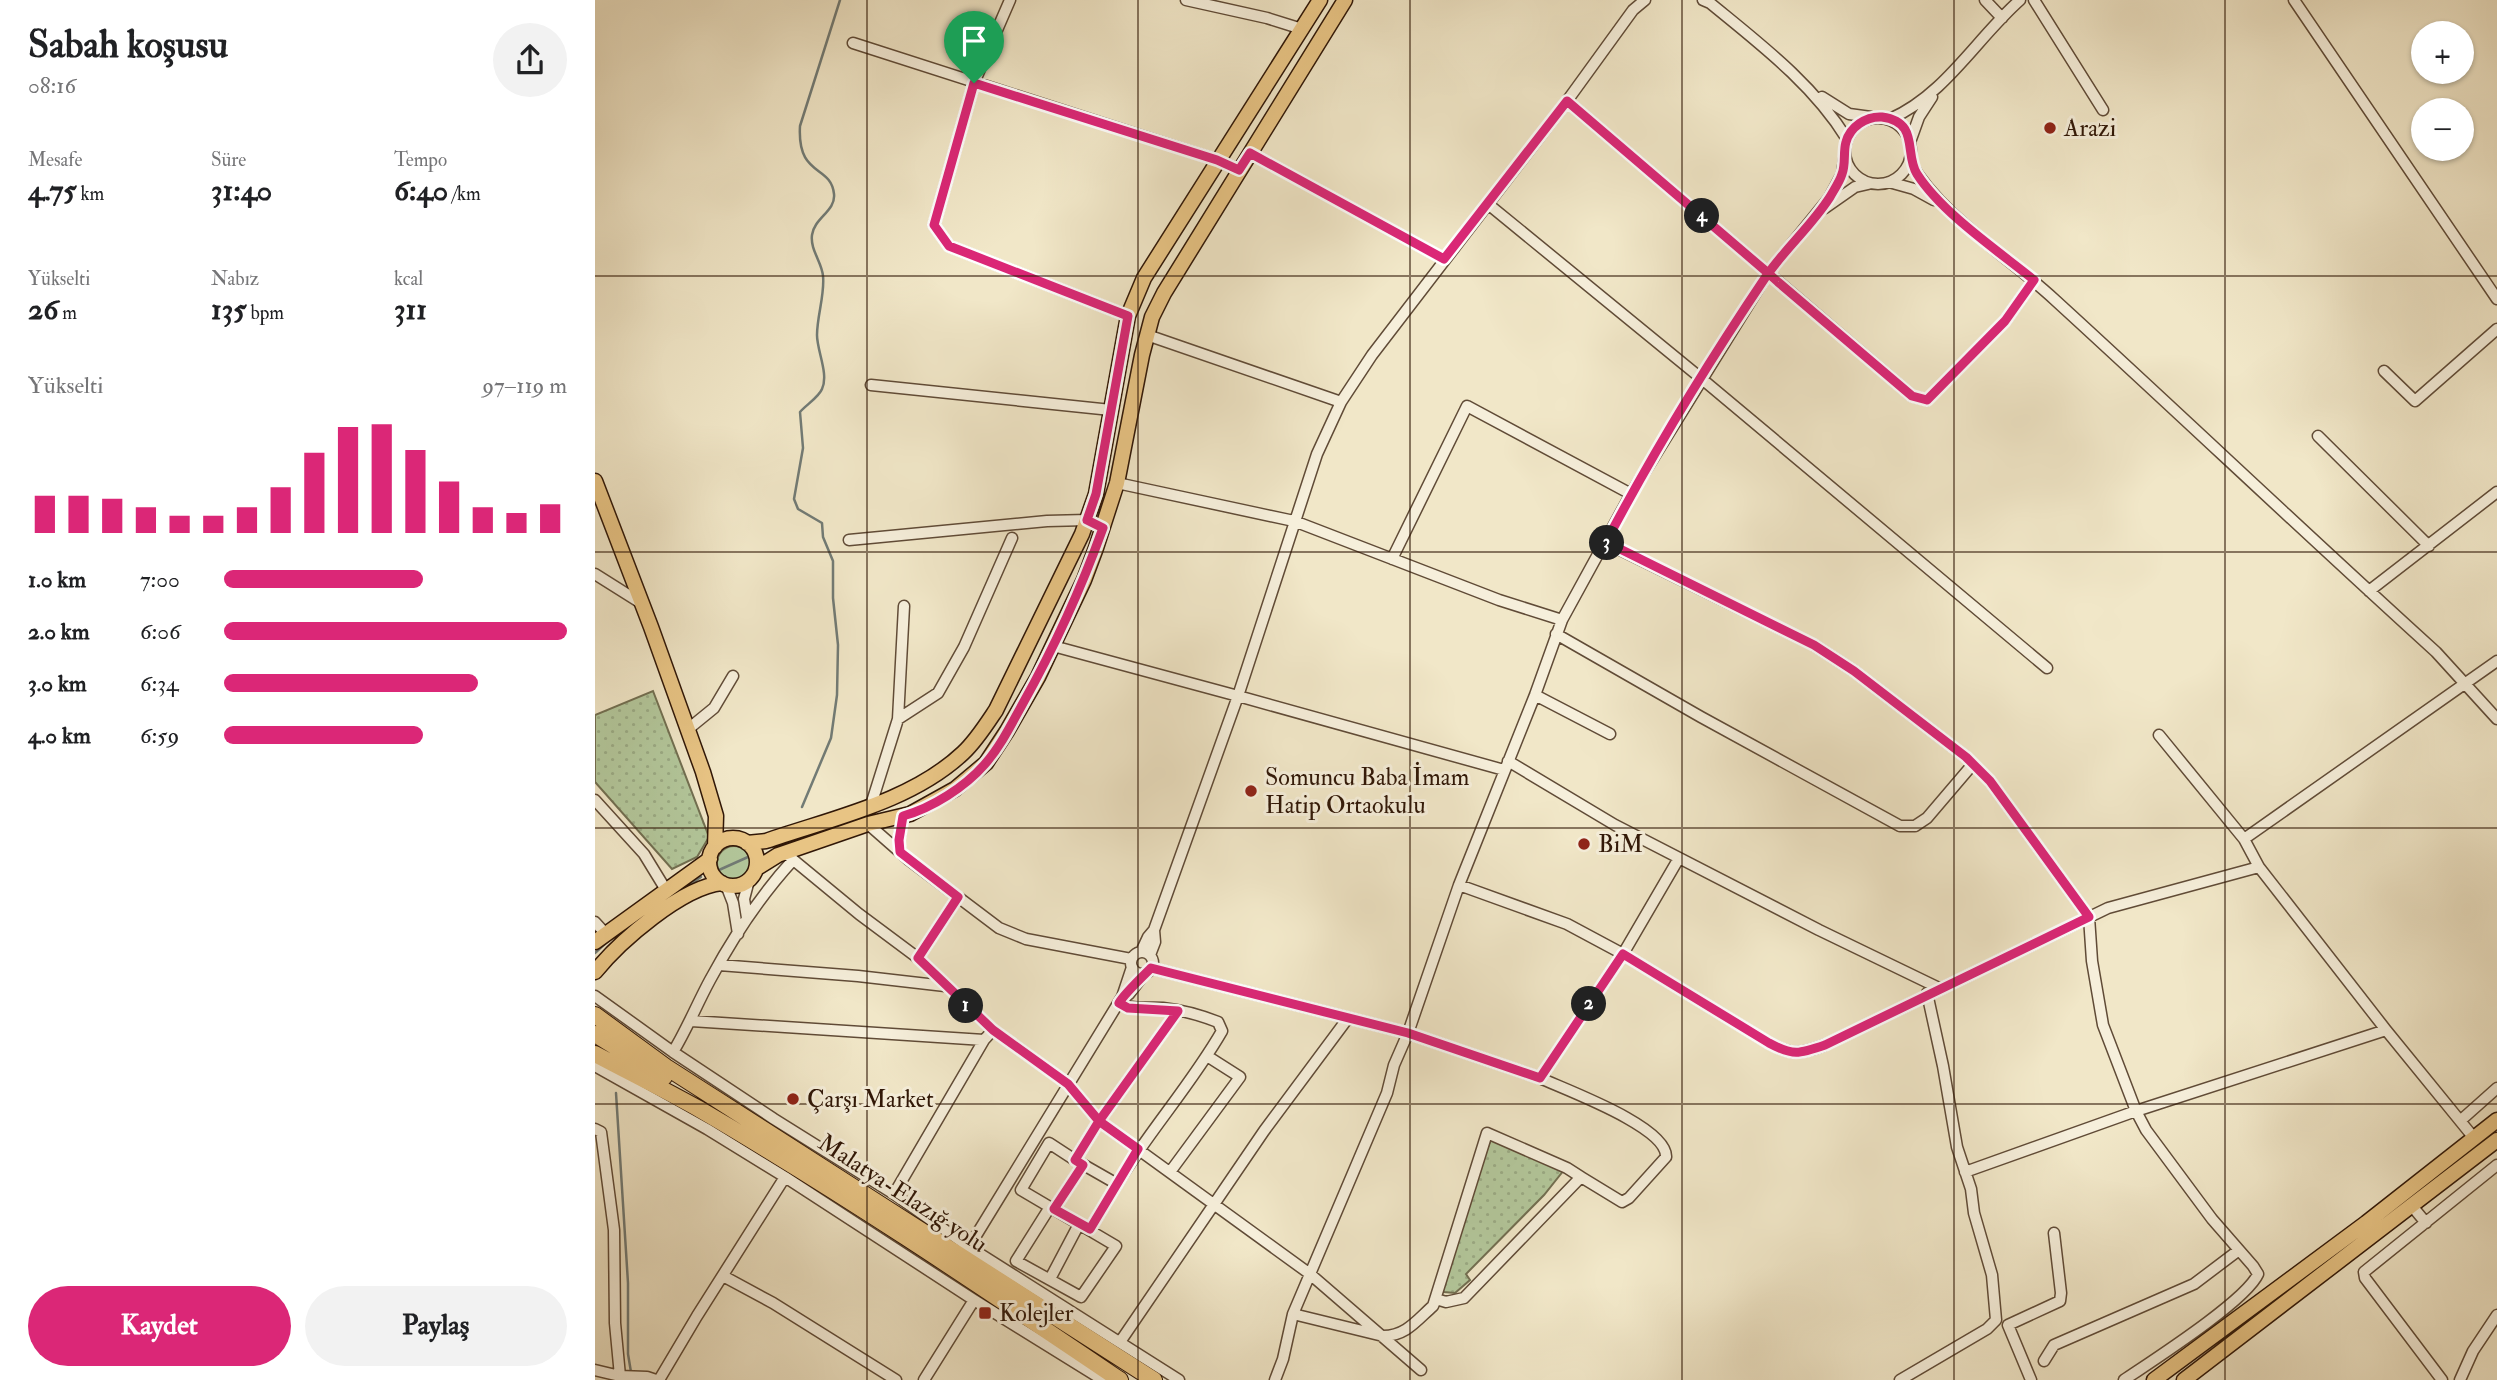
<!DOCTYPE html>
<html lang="tr">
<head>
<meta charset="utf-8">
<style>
  body { margin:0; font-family:"IM FELL Double Pica",serif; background:#f2f2f2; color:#202124; height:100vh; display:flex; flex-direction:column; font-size:26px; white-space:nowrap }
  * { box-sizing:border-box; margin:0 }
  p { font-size:23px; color:#757577 }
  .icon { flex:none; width:38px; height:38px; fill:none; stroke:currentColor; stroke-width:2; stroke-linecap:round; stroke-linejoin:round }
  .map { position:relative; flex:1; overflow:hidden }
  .drawer { display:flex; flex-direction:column; background:#fff; width:595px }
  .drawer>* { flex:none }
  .buttons { position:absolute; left:1816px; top:21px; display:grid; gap:14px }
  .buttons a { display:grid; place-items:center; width:63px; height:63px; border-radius:50%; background:#fff; box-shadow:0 2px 5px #0004; font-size:35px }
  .pin { position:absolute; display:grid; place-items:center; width:60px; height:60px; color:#fff; margin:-72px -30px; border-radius:50% 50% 50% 0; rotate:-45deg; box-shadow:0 0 7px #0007 }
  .pin .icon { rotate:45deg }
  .km { position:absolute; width:35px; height:35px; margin:-18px; border-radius:50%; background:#222; color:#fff; font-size:19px; line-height:35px; text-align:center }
  .round { display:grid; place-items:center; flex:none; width:74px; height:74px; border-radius:37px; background:#f2f2f2 }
  .summary { display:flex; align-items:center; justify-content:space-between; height:119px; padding:0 28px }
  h1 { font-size:38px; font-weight:700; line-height:52px }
  .figures { display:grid; grid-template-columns:repeat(3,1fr); gap:10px; height:119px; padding:7px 28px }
  .figures div { display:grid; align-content:center }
  .figures b { font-size:30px; font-weight:700 }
  .figures small { font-size:19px; font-weight:400 }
  .figures p { font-size:19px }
  .chart { height:196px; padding:14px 28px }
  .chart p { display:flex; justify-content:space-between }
  .chart svg { width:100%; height:126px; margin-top:7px; stroke:#db2777; stroke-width:6 }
  .primary-button { display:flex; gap:14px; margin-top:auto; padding:14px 28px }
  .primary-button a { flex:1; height:80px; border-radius:42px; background:#db2777; color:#fff; font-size:28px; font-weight:700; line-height:80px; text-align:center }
  .primary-button a+a { background:#f2f2f2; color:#202124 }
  ul { padding:0 28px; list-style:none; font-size:23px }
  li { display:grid; grid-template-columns:112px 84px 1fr; align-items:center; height:52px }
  li i { height:18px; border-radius:9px; background:#db2777 }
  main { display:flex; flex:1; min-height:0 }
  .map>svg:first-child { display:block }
  .grass { fill:#b3c79b; stroke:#726f51; stroke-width:2 }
  .park { fill:url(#park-dots); stroke:#726f51; stroke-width:2 }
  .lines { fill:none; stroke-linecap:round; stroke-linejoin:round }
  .stream { stroke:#727b75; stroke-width:2.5 }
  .minor-casing { stroke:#604b37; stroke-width:13 }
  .major-casing { stroke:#301707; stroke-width:17 }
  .highway-casing { stroke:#301707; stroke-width:18 }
  .minor { stroke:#f6efdb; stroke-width:10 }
  .major { stroke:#e8c484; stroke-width:14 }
  .highway { stroke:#e8c484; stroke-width:16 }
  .route-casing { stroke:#fff; stroke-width:14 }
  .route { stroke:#db2777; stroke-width:9 }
  .grid { fill:none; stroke:#301707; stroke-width:2; stroke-opacity:0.55 }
  .poi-dot { fill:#8f2418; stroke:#f6efdb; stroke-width:2.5 }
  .labels { text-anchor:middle; stroke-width:6; stroke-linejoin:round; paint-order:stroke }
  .poi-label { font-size:24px; fill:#301707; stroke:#f6efdb; text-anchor:start }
  .street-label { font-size:24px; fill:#301707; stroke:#f6efdb }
</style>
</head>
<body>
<main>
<section class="drawer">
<div class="summary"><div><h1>Sabah koşusu</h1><p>08:16</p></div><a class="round"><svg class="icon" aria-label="share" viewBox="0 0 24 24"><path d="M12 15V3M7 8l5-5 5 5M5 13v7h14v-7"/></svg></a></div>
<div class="figures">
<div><p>Mesafe</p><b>4.75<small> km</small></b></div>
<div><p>Süre</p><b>31:40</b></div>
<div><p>Tempo</p><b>6:40<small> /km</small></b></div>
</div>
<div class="figures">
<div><p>Yükselti</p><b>26<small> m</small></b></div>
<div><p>Nabız</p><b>135<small> bpm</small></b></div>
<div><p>kcal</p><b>311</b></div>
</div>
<div class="chart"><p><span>Yükselti</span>97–119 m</p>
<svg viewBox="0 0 160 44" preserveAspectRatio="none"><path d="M5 44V31M15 44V31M25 44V32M35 44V35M45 44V38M55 44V38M65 44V35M75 44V28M85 44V16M95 44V7M105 44V6M115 44V15M125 44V26M135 44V35M145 44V37M155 44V34"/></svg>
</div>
<ul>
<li><b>1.0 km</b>7:00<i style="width:58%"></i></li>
<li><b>2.0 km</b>6:06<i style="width:100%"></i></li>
<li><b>3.0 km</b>6:34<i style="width:74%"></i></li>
<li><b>4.0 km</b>6:59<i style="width:58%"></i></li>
</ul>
<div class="primary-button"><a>Kaydet</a><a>Paylaş</a></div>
</section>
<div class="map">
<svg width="1902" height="1380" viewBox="0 0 1902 1380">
  <defs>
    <pattern id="park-dots" width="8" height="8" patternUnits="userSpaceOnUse" patternTransform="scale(1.75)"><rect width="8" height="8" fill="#b3c79b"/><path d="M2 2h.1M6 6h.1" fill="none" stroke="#9aaa84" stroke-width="1.8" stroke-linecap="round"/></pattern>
  </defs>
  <rect width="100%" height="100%" fill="#f1e7c8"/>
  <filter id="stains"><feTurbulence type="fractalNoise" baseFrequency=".00286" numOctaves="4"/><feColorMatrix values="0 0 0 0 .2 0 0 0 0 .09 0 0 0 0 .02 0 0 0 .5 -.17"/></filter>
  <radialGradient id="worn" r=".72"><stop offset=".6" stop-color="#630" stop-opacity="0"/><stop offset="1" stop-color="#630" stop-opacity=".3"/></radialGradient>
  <path class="grass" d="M122 863a17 17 0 1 1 34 0a17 17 0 1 1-34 0Z"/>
  <path class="park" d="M58,691L114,837L102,857L77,869L0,782V715Z
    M896,1139L969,1170L949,1195L871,1274L875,1280L860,1293L849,1292L842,1285Z"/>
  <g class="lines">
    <path class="stream" d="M207,807L236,738L242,695L243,645L238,598V561L228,537L227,523L203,509L199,499L208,448L205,412C211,405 224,397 227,389C234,374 222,351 222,335C222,316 230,294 228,276C227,262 215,250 217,235C219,218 241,211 239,194C236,164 202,178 205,126L245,0
      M124,870L153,857
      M65,904L106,877
      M0,953L14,940
      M21,1093L33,1283V1354L36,1372"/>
    <g class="minor-casing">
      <path id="minor" d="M415,0L379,83L339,225L354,246L533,316
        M591,0L672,18L707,29
        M1108,0L1115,3C1165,44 1218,84 1252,139
        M1390,0L1407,18
        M1439,0L1508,110
        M1699,0L1902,299
        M258,43L622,160L644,170
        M1227,97L1254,114L1276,117
        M972,101L1317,396L1332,400L1410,321L1439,280
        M1250 151a33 33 0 1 1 66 0a33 33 0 1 1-66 0Z
        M1295,119C1350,95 1381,39 1425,0
        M1315,142L1324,117L1337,97
        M655,153L849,259
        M1315,162C1346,216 1414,257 1460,300C1588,417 1713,536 1841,652L1902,719
        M1294,182L1319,189L1339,200
        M893,204L1107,379L1452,668
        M1230,208L1260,187L1273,184
        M552,335L746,402
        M1789,371L1820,401L1902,329
        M276,385L516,410
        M1723,436L1834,546
        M522,483L699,521L904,600L967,620
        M254,540L452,521L492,520L508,528
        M1011,543L1219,645L1259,671L1371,757L1395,781L1494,917L1497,961L1508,1025L1541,1111L1551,1130L1617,1219L1658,1266L1663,1274C1651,1301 1557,1361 1529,1380
        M797,559L872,406L1036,494
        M0,574L46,603
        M1774,591L1902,492
        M961,634L1106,717L1305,826H1320L1332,818L1378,764
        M458,646L643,696L722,454L746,402L777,355L972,101L1038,10L1050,0
        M940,695L1015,734
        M303,719L343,693L369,647L417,538
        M92,730L119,708L138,676
        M1564,735L1649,839L1664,867L1791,1030L1879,1138
        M913,761L1020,825L1224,930L1344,988
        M0,800L49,854L71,890
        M276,805L303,719L309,606
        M273,824L314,860L404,928L431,939L536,959
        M1649,839L1902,661
        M305,852L304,840L308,815
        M190,853L264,914L323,958L398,1030
        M131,885L138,903L143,934
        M864,885L972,924L1028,954L1174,1043C1198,1056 1204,1054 1230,1045L1513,908L1664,867
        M152,918L149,899L154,880
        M0,922L10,933
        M559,930L643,696L909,770
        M546,952L553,937L559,930L560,942L555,955
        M536 963a11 11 0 1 1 22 0a11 11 0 1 1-22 0Z
        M323,958L363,897
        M124,965L263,976L350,986
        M537,967L527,997L534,994L550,973
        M556,968L813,1033L945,1078L1028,954L1084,858
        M0,996L78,1052L179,1119L299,1194L374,1247L584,1380
        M96,1021L389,1040
        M78,1052C92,1029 102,1004 115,980C138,937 165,896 198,860
        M0,1066L112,1129L190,1177L379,1300L508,1380
        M1865,1121L1902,1088
        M0,1129L6,1132L19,1230L20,1323L25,1376L0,1370
        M575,1172L645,1077L612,1056
        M1370,1172L1541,1111L1791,1030
        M522,1184C554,1131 596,1085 627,1031L623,1022C605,1015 587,1010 568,1008C553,1007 538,1010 524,1003
        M299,1194L389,1040L398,1030L473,1084L504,1121L715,1274L826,1370
        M1817,1206L1831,1223
        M455,1207L421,1261L486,1297L521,1246L426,1190L454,1143L480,1160
        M459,1209L488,1165
        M495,1229L522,1184L480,1160L504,1121L583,1011
        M368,1244L374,1247L527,997
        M128,1276L178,1303L301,1380
        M455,1279L484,1224
        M838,1306L841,1299L851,1302L869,1298L986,1177L1027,1202L1034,1198L1071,1157C1073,1127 971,1090 945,1078
        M698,1314L788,1336C811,1336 822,1320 838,1306L892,1133L972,1168L986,1177
        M525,1342L669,1131L753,1018
        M1449,1361L1459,1345L1599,1284L1644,1250
        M25,1376L52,1377L61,1380
        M64,1380L102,1316L190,1177
        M329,1380L379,1300
        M680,1380L688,1359L698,1314L792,1093L799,1065L813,1033L864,885L940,695L967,620L1036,494L1173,273L1234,198L1247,174L1250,154
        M1305,1380L1392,1329L1401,1320L1397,1275L1379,1213L1376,1189L1362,1147L1348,1066L1332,993
        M1436,1380L1413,1325L1465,1301L1466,1293L1459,1233
        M1847,1380L1770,1278L1769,1272L1902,1165
        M1865,1380L1878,1351L1902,1315"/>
    </g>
    <g class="major-casing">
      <path id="major" d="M0,481L56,627L108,772L121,816L120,847
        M114 862a24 24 0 1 1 48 0a24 24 0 1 1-48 0Z
        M152,843L171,841C237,818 316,802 368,753C381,741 391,725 401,710L487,534L501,494L533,316L549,278L725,0
        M162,868L183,855L273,824L315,814L360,789L391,763L412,731L443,677L489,580L501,548L522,483L547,355L557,317L569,293L750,0
        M0,942L115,859
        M0,972C25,941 87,887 127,883
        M1559,1380L1771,1223L1902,1120
        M1589,1380L1902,1140"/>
    </g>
    <g class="highway-casing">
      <path id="highway" d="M0,1015L71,1067L559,1380
        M0,1034L69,1077
        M0,1054C34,1072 70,1090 104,1109C248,1193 387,1287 525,1380"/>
    </g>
    <use href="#minor" class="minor"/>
    <use href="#major" class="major"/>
    <use href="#highway" class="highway"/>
  </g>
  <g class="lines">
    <g class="route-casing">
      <path id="route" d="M379,83L339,225L354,246L533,316L501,494L492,520L508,528C486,589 459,648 427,705C416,725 405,747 390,764C370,787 337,808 308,816L304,840L305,852L363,897L323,958L398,1030L473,1084L504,1121L543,1149L495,1229L459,1209L488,1165L480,1160L504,1121L583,1011L533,1008L524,1003C528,995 549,975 556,968L813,1033L945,1078L1028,954L1174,1043C1198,1056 1204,1054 1230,1045L1494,917L1395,781L1371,757L1259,671L1219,645L1011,542C1059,451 1114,361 1172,275C1191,248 1217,225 1235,197C1239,190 1245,181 1247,174C1251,164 1248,152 1251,142C1255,127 1271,116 1287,117C1325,122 1309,154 1322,174C1347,213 1402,250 1439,280L1410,321L1332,400L1317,396L1183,282L1173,273L972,101L849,259L655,153L644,170L622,160L379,83"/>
    </g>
    <use href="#route" class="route"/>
  </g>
  <path class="grid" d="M272,0V1380M543,0V1380M815,0V1380M1087,0V1380M1359,0V1380M1630,0V1380M0,276H1902M0,552H1902M0,828H1902M0,1104H1902"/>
  <g class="poi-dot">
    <circle cx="1455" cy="128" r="7"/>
    <circle cx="656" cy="791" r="7"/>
    <circle cx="989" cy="844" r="7"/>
    <circle cx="198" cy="1099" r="7"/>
    <rect x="383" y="1306" width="14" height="14" rx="3.5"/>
  </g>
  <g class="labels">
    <g class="poi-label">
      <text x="1469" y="136">Arazi</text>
      <text x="670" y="785">Somuncu Baba İmam<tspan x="670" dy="28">Hatip Ortaokulu</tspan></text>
      <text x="1003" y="852">BiM</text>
      <text x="212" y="1107">Çarşı Market</text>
      <text x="404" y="1321">Kolejler</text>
    </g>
    <g class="street-label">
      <text transform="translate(308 1193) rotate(33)" y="8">Malatya-Elazığ yolu</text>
    </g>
  </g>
  <rect width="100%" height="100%" filter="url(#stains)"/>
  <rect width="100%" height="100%" fill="url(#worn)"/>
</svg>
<div class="buttons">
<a>+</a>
<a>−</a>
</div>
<div class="pin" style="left:379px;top:83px;background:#1e9e55"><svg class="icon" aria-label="arrive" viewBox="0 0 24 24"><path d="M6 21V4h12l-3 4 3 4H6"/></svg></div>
<b class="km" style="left:371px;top:1006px">1</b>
<b class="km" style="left:994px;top:1004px">2</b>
<b class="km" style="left:1012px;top:543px">3</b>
<b class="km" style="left:1107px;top:216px">4</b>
</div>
</main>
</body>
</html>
